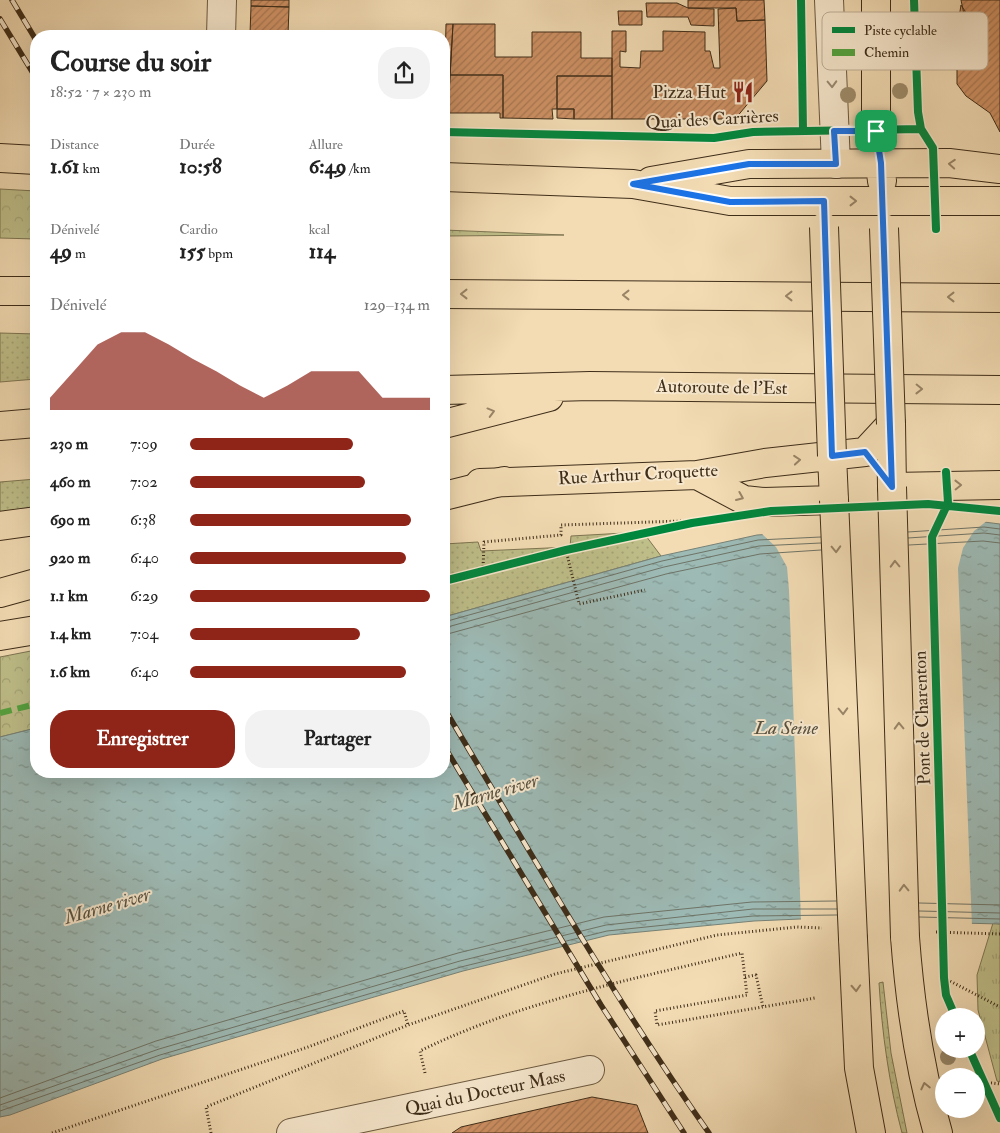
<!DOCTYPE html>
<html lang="fr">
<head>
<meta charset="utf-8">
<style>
  body { margin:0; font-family:"IM FELL Double Pica",serif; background:#f2f2f2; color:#222; height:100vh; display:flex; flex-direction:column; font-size:19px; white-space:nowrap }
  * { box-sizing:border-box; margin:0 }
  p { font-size:16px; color:#767676 }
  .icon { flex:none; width:28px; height:28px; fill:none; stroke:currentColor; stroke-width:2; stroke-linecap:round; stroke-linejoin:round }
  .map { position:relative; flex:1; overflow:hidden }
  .panel { position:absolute; left:30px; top:30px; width:420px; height:748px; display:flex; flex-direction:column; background:#fff; border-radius:20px; box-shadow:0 5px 20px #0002 }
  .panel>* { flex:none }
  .controls { position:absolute; left:935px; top:1008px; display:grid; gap:10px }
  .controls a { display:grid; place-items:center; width:50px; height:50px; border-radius:50%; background:#fff; box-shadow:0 5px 20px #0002; font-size:25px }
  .pin { position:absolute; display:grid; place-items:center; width:42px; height:42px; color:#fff; margin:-21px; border-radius:10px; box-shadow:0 2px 8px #0006 }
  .round { display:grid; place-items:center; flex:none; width:52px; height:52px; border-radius:20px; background:#f2f2f2 }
  .overview { display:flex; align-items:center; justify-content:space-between; height:85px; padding:0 20px }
  h1 { font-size:28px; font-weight:800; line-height:38px }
  .stats { display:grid; grid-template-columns:repeat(3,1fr); gap:8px; height:85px; padding:5px 20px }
  .stats div { display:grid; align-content:center }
  .stats b { font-size:21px; font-weight:800 }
  .stats small { font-size:14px; font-weight:400 }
  .stats p { font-size:14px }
  .chart { height:140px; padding:10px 20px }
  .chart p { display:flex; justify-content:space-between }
  .chart svg { width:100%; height:90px; margin-top:5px; fill:#8f2418; opacity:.7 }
  .cta { display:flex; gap:10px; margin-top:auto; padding:10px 20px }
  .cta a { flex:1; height:58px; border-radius:20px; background:#8f2418; color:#fff; font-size:20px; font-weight:800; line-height:58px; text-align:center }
  .cta a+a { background:#f2f2f2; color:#222 }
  ul { padding:0 20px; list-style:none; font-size:16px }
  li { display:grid; grid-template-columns:80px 60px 1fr; align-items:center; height:38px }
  li i { height:12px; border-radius:6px; background:#8f2418 }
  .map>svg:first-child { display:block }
  .grass { fill:url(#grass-dots); stroke:#7e7652 }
  .forest { fill:url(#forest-crowns); stroke:#7e7652 }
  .park { fill:url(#park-tufts); stroke:#7e7652 }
  .water { fill:url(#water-ripples); stroke:#778277 }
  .pier { fill:#f3dcb4 }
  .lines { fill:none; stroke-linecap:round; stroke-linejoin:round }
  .shore { stroke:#6e7467; stroke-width:1 }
  .building { fill:url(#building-hatch); stroke:#3e2d19 }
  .minor-casing { stroke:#6b5940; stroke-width:30 }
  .major-casing { stroke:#3e2d19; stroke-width:30 }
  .highway-casing { stroke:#3e2d19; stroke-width:30 }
  .path { stroke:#3e2d19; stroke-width:3; stroke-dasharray:1 2.5; stroke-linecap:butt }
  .minor { stroke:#f7e8ce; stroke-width:28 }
  .major { stroke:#f3dcb4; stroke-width:28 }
  .highway { stroke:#f3dcb4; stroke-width:28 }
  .rail-casing { stroke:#3e2d19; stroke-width:5.5 }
  .rail { stroke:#f7e8ce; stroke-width:4; stroke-dasharray:11; stroke-linecap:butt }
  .major-bridge-casing { stroke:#3e2d19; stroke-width:30; stroke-linecap:butt }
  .major-bridge { stroke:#f3dcb4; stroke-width:28 }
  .quiet { stroke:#54a440; stroke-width:6; stroke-dasharray:12 6; stroke-linecap:butt }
  .cycleway-casing { stroke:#f7e8ce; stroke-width:11 }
  .cycleway { stroke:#00873e; stroke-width:8 }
  .tree { fill:#9e8c6b }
  .oneway { stroke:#9a8a74 }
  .oneway2 { stroke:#988466 }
  .route-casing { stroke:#fff; stroke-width:10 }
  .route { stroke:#1a73e8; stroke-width:6 }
  .labels { text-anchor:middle; stroke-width:4; stroke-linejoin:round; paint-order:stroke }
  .poi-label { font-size:18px; fill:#3e2d19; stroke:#f7e8ce; text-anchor:end }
  .street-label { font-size:18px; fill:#3e2d19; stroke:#f7e8ce }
  .water-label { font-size:19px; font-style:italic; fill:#565040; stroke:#f7e8ce }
  .key { fill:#f7e8ce; stroke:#c0b098; stroke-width:1 }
  .key-label { font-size:14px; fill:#3e2d19 }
</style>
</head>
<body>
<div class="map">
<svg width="1000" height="1133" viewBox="0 0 1000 1133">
  <defs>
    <pattern id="grass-dots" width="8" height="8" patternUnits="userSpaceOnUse" patternTransform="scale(1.25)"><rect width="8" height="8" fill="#bfbf8a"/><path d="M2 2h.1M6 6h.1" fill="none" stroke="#a5a476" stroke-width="1.8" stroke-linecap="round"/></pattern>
    <pattern id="forest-crowns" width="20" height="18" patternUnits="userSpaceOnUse" patternTransform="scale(1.25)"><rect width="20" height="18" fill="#bfbf8a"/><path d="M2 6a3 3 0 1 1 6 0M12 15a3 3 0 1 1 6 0" fill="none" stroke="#a5a476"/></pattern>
    <pattern id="park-tufts" width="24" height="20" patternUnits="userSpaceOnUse" patternTransform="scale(1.25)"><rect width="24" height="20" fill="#bfbf8a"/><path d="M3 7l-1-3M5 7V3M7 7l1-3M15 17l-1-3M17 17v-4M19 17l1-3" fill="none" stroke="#a5a476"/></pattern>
    <pattern id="water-ripples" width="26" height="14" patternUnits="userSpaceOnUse" patternTransform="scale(1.25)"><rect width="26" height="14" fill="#9dbab5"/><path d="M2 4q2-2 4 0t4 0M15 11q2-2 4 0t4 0" fill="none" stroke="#819892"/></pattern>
    <pattern id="building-hatch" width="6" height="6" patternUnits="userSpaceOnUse" patternTransform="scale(1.25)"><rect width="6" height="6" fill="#ce9164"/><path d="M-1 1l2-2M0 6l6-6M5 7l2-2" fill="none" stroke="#a97752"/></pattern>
  </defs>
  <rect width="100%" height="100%" fill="#f3dcb4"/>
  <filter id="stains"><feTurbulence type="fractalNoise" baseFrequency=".004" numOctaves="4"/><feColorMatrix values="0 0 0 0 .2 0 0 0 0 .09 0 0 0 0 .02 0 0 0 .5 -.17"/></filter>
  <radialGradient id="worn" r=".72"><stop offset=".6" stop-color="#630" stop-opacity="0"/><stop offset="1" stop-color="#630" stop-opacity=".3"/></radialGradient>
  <path class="grass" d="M0,333L36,334V379L0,382Z
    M36,479V509L0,515V482Z
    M643,532L661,556L444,617V544L478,542L481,551L570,547L571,536Z
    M883,982L891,1053L907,1133H902C889,1084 882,1033 879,983Z"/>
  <path class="forest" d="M0,189L36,191V239L0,238Z
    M444,230L564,235L444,236Z
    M36,650V728L0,737V657Z"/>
  <path class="park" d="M993,923L1000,924V1082L997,1081L978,1010L977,975Z"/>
  <path class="water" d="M984,522L1000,524V924L800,919L754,921L609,935L463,971L162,1059L10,1115L0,1117V737L36,728V771H444V617L661,556L757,535Z"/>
  <path class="pier" d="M988,520L974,531L963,548L958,568L972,926L801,921L789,590L787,567L776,547L761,533Z"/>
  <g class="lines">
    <path class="shore" d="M908,532L984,527L1000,529
      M908,538L984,533L1000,535
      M909,545L983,541L1000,543
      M444,622L662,561L758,540L821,537
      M444,628L664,567L759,546L821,543
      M444,635L666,574L760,554L821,550
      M919,903L1000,905
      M919,911L1000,913
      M919,917L1000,919
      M0,1098L156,1041L458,953L604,917L752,902L836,901
      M0,1105L159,1049L460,961L606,925L753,909H837
      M0,1111L160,1055L461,967L607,931L753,916L837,915"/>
  </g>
  <path class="building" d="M251,0H289V7L251,6Z
    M688,0H764L765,20L737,21L736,8H688Z
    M961,0H1000V132L990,113L966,96L957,84V71L963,54L973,47L974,21L965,19Z
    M646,3H677L688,8L714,9V26L691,25L688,17H647Z
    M961,5L965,11V19L974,21L973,47L963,54L957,71L956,36Z
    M251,6L289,7L288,35L250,34Z
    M736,8L737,21L765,20L767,81L735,119H612V31H626V52L620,51V67L640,68L641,51H663V31L705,32V51H710L714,68H720L718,9Z
    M618,11H642V25H619Z
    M446,24H453L448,113H444Z
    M453,24H495V57H532V32H581V58H612V76H557V109H552L553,119L503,118V75H450Z
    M373,31L423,32V36H373Z
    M250,34L288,35L250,36Z
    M450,75H503V118H500V113H448Z
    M557,76H612V119H574V109H557Z
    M557,109H574V119L557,118Z
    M592,1097L637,1105L648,1133H452L461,1127Z"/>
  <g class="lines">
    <g class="minor-casing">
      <path id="minor" d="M829,0L836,164
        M221,36L222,0
        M291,1133L590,1070"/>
    </g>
    <g class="major-casing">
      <path id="major" d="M876,0V131L882,181
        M0,158L36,160
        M444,177L633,184L730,201H1000
        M651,181L749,164L949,163L1000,169
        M891,424L892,487
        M697,475L744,500L764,502L834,500L832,456
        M480,483L697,475L765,463L865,452L891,424
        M0,593L36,583
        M905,937C910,1004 919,1068 938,1133
        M853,939L859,1068L871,1133"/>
    </g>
    <g class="highway-casing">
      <path id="highway" d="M0,291H36
        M444,294L1000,298
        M444,390L590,386L1000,390
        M444,424L549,397
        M0,426L36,423
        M892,487L1000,485
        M444,496L504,481
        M0,526L36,521
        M0,636L36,630"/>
    </g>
    <path class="path" d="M566,550L579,604L645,590
      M483,570L484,542L561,535V525L712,520
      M936,932L1000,934
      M745,977L756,975L763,1007
      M944,978L1000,1007
      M425,1073L420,1051C522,1001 632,979 742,953L747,995L655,1011L657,1025L815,998
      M984,1082L1000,1084
      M52,1133L308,1047L404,1011L408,1025
      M211,1133L206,1107L408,1025L555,974L717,935L797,927L822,928"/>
    <use href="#minor" class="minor"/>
    <use href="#major" class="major"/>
    <use href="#highway" class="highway"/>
    <g class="rail-casing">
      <path id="rail" d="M12,0L36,40
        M0,19L36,78
        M444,708C530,851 613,997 709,1133
        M444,746L601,1005L684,1133"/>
    </g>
    <use href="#rail" class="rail"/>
    <g class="major-bridge-casing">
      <path id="major-bridge" d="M824,227L832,456
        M884,228L891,424
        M892,487L905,937
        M834,500L853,939"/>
    </g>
    <use href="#major-bridge" class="major-bridge"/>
    <path class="quiet" d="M0,713L36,704"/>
    <g class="cycleway-casing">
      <path id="cycleway" d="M801,0L803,130
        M914,0L918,112L921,129L933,148L936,229
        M444,132L714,138L753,132L921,129
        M946,472L948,503L932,537L944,978L946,995L955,1016
        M444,581L566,550L692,523L771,511L928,504L1000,511
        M969,1049L1000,1118"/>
    </g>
    <use href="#cycleway" class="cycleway"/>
  </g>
  <g class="tree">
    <circle cx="900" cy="91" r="8"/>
    <circle cx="848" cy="95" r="8"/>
    <circle cx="948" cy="1057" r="8"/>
  </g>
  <defs><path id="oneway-chevron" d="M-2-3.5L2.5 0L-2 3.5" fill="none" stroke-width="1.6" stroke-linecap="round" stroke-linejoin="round" transform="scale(1.25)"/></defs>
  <use class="oneway" href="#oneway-chevron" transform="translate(832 84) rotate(88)"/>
  <g class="oneway2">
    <use href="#oneway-chevron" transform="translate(952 164) rotate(-176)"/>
    <use href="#oneway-chevron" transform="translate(853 201)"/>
    <use href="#oneway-chevron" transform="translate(464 294) rotate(-180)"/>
    <use href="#oneway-chevron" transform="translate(626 295) rotate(-180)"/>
    <use href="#oneway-chevron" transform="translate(789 296) rotate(-180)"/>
    <use href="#oneway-chevron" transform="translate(951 297) rotate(-180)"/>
    <use href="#oneway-chevron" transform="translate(919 389) rotate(1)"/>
    <use href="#oneway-chevron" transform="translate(491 412) rotate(-15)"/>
    <use href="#oneway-chevron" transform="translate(797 460) rotate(-5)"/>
    <use href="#oneway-chevron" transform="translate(958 485) rotate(-1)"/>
    <use href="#oneway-chevron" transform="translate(740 497) rotate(23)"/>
    <use href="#oneway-chevron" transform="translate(836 549) rotate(88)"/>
    <use href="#oneway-chevron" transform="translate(895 564) rotate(-92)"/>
    <use href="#oneway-chevron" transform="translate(843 711) rotate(88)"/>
    <use href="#oneway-chevron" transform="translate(899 726) rotate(-92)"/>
    <use href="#oneway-chevron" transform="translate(904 888) rotate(-92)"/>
    <use href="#oneway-chevron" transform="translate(856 988) rotate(87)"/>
    <use href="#oneway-chevron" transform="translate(925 1086) rotate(-103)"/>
  </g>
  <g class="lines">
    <g class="route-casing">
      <path id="route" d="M834,131H876L881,163L892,487L865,452L832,456L824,201L730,202L633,184L749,164H836Z"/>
    </g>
    <use href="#route" class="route"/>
  </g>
  <defs>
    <g id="restaurant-bare" transform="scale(1.725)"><path d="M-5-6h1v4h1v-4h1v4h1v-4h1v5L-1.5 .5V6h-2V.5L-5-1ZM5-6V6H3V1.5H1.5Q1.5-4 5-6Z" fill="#8f2418" stroke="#f7e8ce" stroke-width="2.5" paint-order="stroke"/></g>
  </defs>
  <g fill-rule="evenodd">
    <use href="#restaurant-bare" x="743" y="92"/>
  </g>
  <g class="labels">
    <g class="poi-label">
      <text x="726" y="98">Pizza Hut</text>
    </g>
    <g class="street-label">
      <text transform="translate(712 119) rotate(-3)" y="6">Quai des Carrières</text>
      <text transform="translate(722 387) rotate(1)" y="6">Autoroute de l’Est</text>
      <text transform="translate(638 474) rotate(-3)" y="6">Rue Arthur Croquette</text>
      <text transform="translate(922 718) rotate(-92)" y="6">Pont de Charenton</text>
      <text transform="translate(485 1092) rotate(-12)" y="6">Quai du Docteur Mass</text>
    </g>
    <g class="water-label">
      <text x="786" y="734">La Seine</text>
      <text transform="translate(495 791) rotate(-16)" y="7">Marne river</text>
      <text transform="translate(107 905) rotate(-16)" y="7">Marne river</text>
    </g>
  </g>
  <rect x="822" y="12" width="166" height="58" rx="8" class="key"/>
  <rect x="832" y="27" width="23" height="6" fill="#00873e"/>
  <rect x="832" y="49" width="23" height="7" fill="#54a440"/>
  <g class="key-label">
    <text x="864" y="35">Piste cyclable</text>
    <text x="864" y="57">Chemin</text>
  </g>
  <rect width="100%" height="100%" filter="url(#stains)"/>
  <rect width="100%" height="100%" fill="url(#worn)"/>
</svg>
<div class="controls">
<a>+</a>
<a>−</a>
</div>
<div class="pin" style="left:876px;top:131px;background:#1e9e55"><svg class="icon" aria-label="arrive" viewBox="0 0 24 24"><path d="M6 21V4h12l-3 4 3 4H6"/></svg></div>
<section class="panel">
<div class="overview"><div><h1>Course du soir</h1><p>18:52 · 7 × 230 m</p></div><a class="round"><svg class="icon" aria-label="share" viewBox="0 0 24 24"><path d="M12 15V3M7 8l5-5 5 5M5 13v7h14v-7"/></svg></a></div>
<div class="stats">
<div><p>Distance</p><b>1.61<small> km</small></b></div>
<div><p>Durée</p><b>10:58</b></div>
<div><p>Allure</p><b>6:49<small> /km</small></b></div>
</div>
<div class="stats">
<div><p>Dénivelé</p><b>49<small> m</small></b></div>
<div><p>Cardio</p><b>155<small> bpm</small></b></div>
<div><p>kcal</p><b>114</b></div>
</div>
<div class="chart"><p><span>Dénivelé</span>129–134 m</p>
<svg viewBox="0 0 160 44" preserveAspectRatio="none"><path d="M0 44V38L10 25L20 12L30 6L40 6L50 12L60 19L70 25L80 32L90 38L100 32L110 25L120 25L130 25L140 38L150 38L160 38V44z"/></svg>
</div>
<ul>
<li><b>230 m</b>7:09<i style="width:68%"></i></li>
<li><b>460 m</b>7:02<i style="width:73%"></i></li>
<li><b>690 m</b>6:38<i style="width:92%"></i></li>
<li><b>920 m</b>6:40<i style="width:90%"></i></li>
<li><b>1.1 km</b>6:29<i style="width:100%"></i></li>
<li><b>1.4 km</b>7:04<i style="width:71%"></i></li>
<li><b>1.6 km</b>6:40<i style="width:90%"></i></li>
</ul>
<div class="cta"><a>Enregistrer</a><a>Partager</a></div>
</section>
</div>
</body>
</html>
